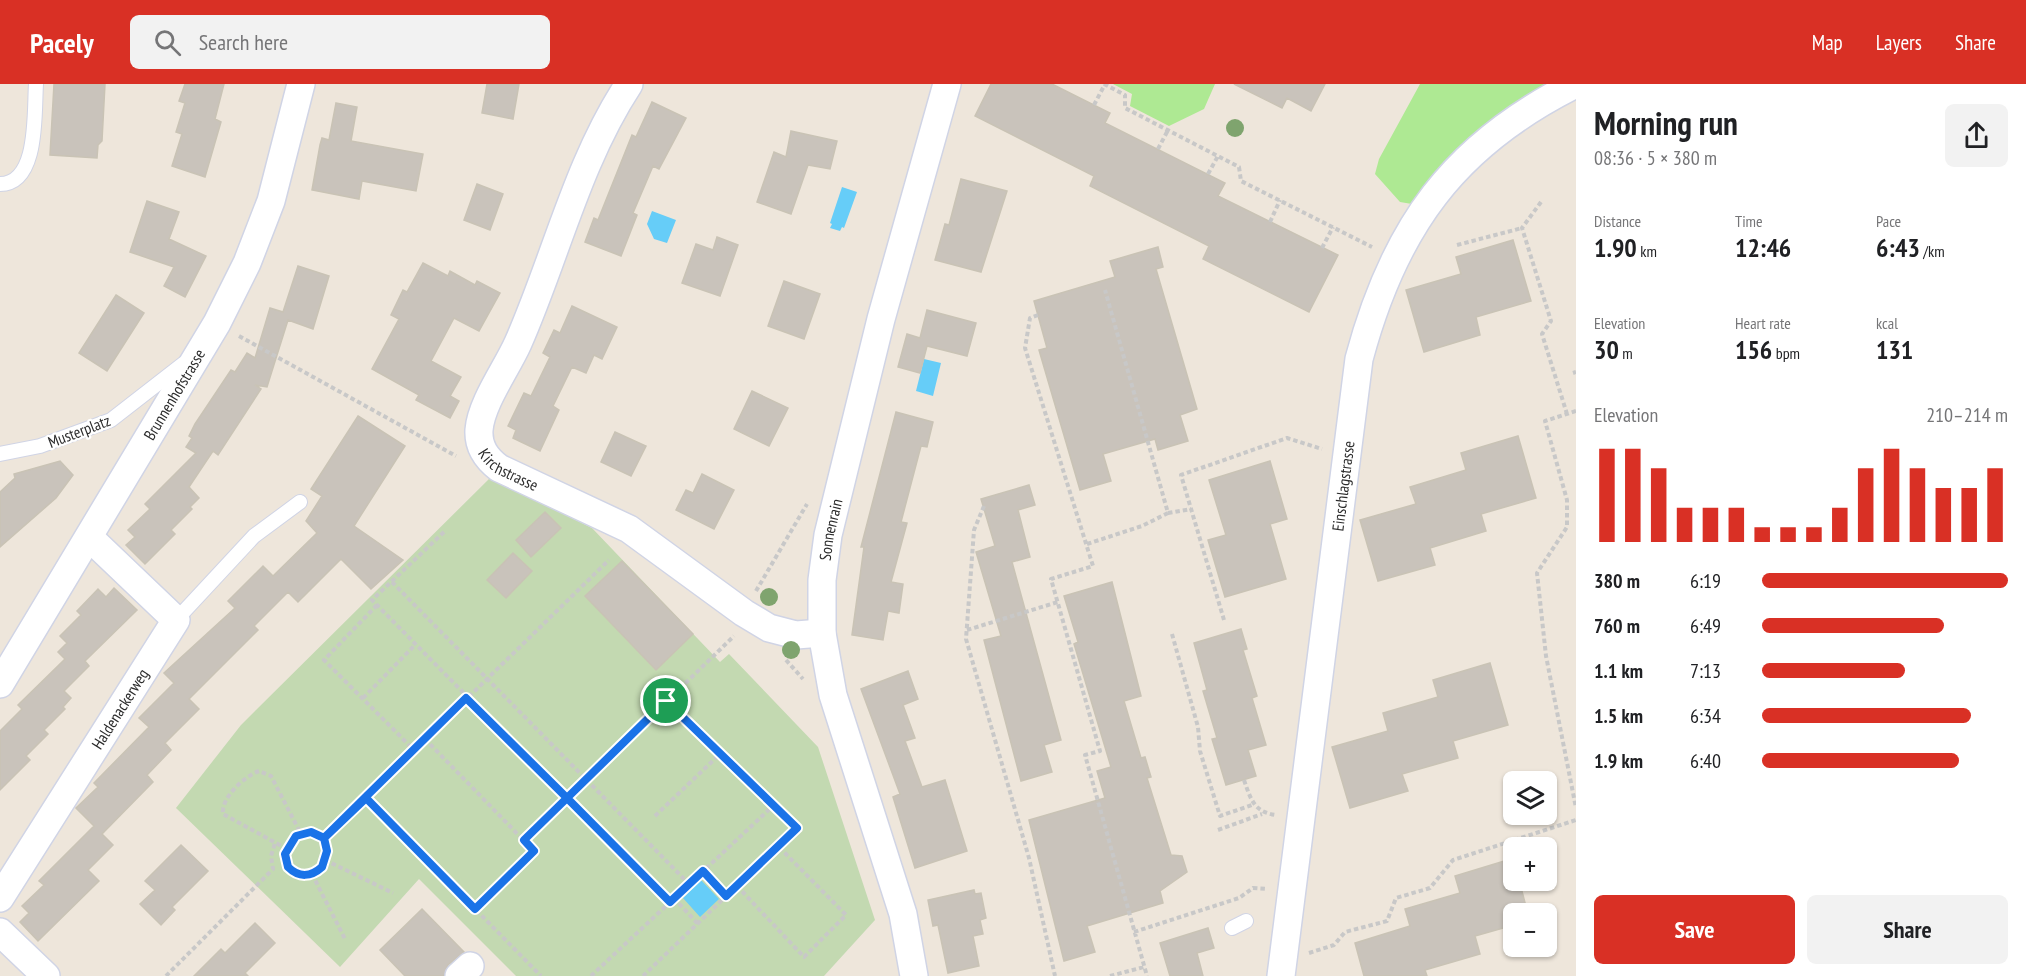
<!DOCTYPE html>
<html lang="en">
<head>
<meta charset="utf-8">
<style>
  body { margin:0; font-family:"PT Sans Narrow",sans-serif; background:#f2f2f2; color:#202124; height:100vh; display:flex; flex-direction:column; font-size:22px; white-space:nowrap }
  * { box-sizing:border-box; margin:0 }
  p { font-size:20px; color:#757577 }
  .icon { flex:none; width:33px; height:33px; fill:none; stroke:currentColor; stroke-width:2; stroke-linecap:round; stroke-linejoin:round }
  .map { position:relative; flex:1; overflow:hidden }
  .panel { display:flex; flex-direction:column; background:#fff; width:450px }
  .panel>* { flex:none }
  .buttons { position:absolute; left:1503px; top:687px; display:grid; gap:12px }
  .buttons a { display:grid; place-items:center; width:54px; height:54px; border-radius:9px; background:#fff; box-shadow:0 2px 4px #0004; font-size:30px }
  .pin { position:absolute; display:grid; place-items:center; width:51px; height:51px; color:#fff; margin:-26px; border:3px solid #fff; border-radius:50%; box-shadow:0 2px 6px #0007 }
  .round { display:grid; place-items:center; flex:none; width:63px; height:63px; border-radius:9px; background:#f2f2f2 }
  .headline { display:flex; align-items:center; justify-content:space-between; height:102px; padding:0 18px }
  h1 { font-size:33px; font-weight:800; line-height:45px }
  .figures { display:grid; grid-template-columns:repeat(3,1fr); gap:9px; height:102px; padding:6px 18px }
  .figures div { display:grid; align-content:center }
  .figures b { font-size:26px; font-weight:800 }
  .figures small { font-size:16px; font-weight:400 }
  .figures p { font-size:16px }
  .chart { height:168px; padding:12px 18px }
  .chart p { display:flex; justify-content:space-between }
  .chart svg { width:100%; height:108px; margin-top:6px; stroke:#d93025; stroke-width:6 }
  .action { display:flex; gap:12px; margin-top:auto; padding:12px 18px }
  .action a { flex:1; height:69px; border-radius:9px; background:#d93025; color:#fff; font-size:24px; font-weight:800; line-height:69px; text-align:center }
  .action a+a { background:#f2f2f2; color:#202124 }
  ul { padding:0 18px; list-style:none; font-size:20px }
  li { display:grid; grid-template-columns:96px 72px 1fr; align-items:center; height:45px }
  li i { height:15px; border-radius:8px; background:#d93025 }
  header { display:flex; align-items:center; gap:36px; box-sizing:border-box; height:84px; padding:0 30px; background:#d93025; color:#fff }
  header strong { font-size:28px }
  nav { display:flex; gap:33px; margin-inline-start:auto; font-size:21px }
  .search { width:420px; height:54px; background:#f2f2f2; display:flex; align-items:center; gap:15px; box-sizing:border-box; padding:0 21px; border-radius:9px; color:#757577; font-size:22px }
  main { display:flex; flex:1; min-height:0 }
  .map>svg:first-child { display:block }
  .green { fill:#aee993 }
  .cemetery { fill:#c3d9b1 }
  .water { fill:#66cdf8 }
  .building { fill:#c9c3bb; stroke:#c9c3b5; stroke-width:1.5 }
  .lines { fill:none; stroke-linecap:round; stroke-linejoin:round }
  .service-casing { stroke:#d0d4e5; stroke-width:16 }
  .minor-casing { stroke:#d0d4e5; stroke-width:30 }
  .path { stroke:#c8c8c8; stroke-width:4; stroke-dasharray:4.5 3; stroke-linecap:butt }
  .service { stroke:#fff; stroke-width:14 }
  .minor { stroke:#fff; stroke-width:27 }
  .tree { fill:#7fa46e }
  .route-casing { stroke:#fff; stroke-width:12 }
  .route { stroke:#1a73e8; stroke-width:8 }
  .labels { text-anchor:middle; stroke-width:4.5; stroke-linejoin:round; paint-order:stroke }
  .street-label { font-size:16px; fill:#2b2b2b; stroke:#fff }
</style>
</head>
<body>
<header>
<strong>Pacely</strong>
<div class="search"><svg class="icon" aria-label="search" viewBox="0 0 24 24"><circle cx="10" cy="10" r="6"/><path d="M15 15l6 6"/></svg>Search here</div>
<nav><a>Map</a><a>Layers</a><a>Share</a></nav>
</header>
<main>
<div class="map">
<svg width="1576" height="892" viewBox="0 0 1576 892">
  <rect width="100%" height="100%" fill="#eee6db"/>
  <path class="green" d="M1113,0H1215L1204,25L1169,42L1130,22L1132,10Z
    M1420,0H1551C1495,34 1450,66 1412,120L1400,118L1375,90L1379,75Z"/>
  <path class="cemetery" d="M490,394L592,444L720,578L729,570L818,663L875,836L824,892H516L419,795L340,883L176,724L241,641Z"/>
  <path class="water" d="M842,103L857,108L844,144L842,143L840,147L830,144L832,140L830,139Z
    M652,127L676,136L667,159L654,155L647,140Z
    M924,275L941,279L933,312L916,307Z
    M701,796L719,815L700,833L683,814Z"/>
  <path class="building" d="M54,0H105L102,57L98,61L97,74L50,71Z
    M185,0H224L215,35L221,38L205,93L172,82L182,50L176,48L185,19L179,17Z
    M487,0H519L513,35L482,29Z
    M991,0H1052L1110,29L1105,39L1225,99L1218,112L1338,171L1309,228L1203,175L1209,162L1090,102L1094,92L975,32Z
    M1234,0H1325L1311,27L1287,14L1282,24Z
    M652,18L686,34L659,85L653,82L633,129L637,131L621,172L585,158L594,134L598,136L632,51L636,53Z
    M336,19L357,23L351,57L423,70L416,107L362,97L359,115L312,106L320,61L322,54L329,56Z
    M791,47L837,57L830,85L808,81L791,130L757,118L774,68L786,73Z
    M961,95L1007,107L981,188L935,176L945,140L949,141Z
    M477,100L503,110L490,146L464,136Z
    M147,117L179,128L169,155L206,172L185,213L164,202L174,183L130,168Z
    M717,153L738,161L720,212L682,199L696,160L713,166Z
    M1513,156L1531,217L1476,233L1480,251L1424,268L1406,206L1461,190L1456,173Z
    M1158,163L1163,183L1156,185L1197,325L1180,331L1188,357L1158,366L1155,355L1103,370L1111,397L1080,406L1039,266L1047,264L1034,217L1115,193L1110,177Z
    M423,179L448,192L450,187L475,201L477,197L500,209L479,247L454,234L431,277L461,293L450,312L459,317L450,334L416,316L419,311L372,285L399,235L391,231L403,206L407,208Z
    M298,182L329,192L313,245L288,236L267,303L255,301L261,305L218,371L213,367L189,403L199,414L190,423L192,425L171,446L175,450L145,480L126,461L135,453L128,446L150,425L145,420L196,369L186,363L192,354L189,352L195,340L231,286L235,288L247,269L255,274L270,224L283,228Z
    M784,197L820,210L804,255L768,242Z
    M116,211L144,229L107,287L79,269Z
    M572,222L617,243L602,275L594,271L586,289L572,283L553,322L559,326L540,367L513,354L516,346L508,342L524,309L531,312L550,273L543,269L554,246L560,249Z
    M927,226L976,239L967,272L927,262L920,289L898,283L907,250L920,254Z
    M752,307L788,324L769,362L734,345Z
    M896,328L933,338L927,363L921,362L901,438L907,439L891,498L903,500L899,529L888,527L883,556L852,551L864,463H861Z
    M358,332L405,362L354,442L403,476L371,505L341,475L298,518L288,508L254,542L258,546L189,615L199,625L165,659L171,666L147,691L153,698L102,750L113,761L88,786L99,797L38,857L20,838L29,829L22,822L44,801L39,797L94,742L76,724L98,703L94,699L149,643L139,634L174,599L164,589L235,524L228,517L263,482L273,492L317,449L306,437L322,412L311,405Z
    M615,348L646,362L631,392L601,378Z
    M1518,352L1536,414L1481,430L1486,447L1430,464L1435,481L1378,497L1360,436L1416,420L1410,403L1466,386L1461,369Z
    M60,377L73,391L56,414L0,463V408L15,394L14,390Z
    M1270,377L1287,435L1270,440L1286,495L1225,513L1208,456L1226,451L1209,396Z
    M702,390L734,406L714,445L676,426L686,406L693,409Z
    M1029,401L1035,421L1018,426L1030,473L1012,478L1061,656L1044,661L1052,688L1021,697L984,556L1001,552L976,468L995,462L981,415Z
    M545,428L561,444L531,473L516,456Z
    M513,469L532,487L506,514L487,496Z
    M622,477L693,550L656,586L585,512Z
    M1112,498L1141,612L1124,617L1141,674L1145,673L1151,693L1147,694L1171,771L1182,772L1187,788L1160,807L1163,819L1087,842L1095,868L1064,877L1029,736L1105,714L1097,687L1111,683L1074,560L1078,558L1064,512Z
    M114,504L137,526L85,577L89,582L64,607L71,614L63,623L65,625L44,646L48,650L26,672L30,676L0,706V647L22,625L18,621L65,575L58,568L67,559L60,552L81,531L77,527L98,505L106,513Z
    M1241,545L1247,565L1243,566L1257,612L1252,614L1266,661L1248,666L1256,692L1226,701L1212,655L1217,654L1203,607L1207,606L1194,559Z
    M1490,579L1508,641L1453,657L1458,674L1402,690L1408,707L1350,724L1332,663L1388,647L1383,629L1438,613L1433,596Z
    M908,587L918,615L903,621L915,654L905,657L922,703L945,696L967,767L915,784L893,713L900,710L861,605Z
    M181,761L208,787L172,823L175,826L161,841L140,820L155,806L145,797Z
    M1514,774V796H1519L1528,830H1514V841L1475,852L1480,870L1425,886L1427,892H1364L1355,859L1410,842L1405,825L1460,809L1455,792Z
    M974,806L975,810L981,809L986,834L980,836L983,850L973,852L979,882L948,889L938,841L933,842L928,816Z
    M422,825L464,868L448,881L444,892H405L380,866Z
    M255,839L275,859L245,889L248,892H194L221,865L225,869Z
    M1208,844L1214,864L1197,869L1203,892H1170L1160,859Z"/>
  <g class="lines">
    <g class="service-casing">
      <path id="service" d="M0,100C39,100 34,28 36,0
        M0,370L40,362L111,336L183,280
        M176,536L254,452L300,418
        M1232,844L1246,837"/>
    </g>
    <g class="minor-casing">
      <g id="minor">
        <path id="s1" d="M629,0C577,79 556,173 518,259C507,284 481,319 479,346C478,363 486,374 499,384L629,445L744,529L769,544L796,551L822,549"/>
        <path id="s2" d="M0,600L217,239L247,179L271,117L301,0"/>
        <path id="s3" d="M0,814L176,536L90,454"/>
        <path d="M0,848L46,892"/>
        <path d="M459,892L470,882"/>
        <path id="s4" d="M914,892L903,830L833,611L822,549V496L828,451L881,235L947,0"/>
        <path id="s5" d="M1281,892L1359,275C1394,144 1453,61 1576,0"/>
      </g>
    </g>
    <path class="path" d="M1104,0L1125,11V24L1239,83L1241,97L1372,163
      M1094,21L1105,0
      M1158,65L1168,46
      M1208,90L1218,72
      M1541,118L1522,144L1551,237L1542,250L1567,330
      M1270,138L1280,116
      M1457,161L1522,144
      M1322,164L1333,143
      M1038,231L1030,234L1025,264L1093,482L1051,495L1100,667L1085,671L1147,892
      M239,252L456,372
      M1573,289L1576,288
      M1576,327L1545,337L1567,416V443L1537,489L1546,572L1576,724
      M984,422L974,446L966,555L1029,774L1055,892
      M1168,429L1191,425
      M444,448L372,516L670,818
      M1087,460L1142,442L1168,429L1105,206
      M392,498L689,800
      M756,507L807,420
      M377,521L324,576L414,666
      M1224,536L1181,391L1287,354L1322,365
      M967,546L1058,518
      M1172,550L1198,643L1200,667L1220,732L1252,721
      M786,576L803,595
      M363,614L415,561
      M425,655L534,767L475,825
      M1244,696C1251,716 1254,728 1276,731
      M366,714L541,892
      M655,732L721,669
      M1218,746L1262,730
      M311,748L324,754C333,778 309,805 288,783C282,765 292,749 311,748Z
      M324,754L609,476
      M524,756L734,552
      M287,765L223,730C221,713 245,692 259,687L271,692L301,750
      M325,776L393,809
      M703,787L726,812
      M312,790L345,855
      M737,802L804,873L846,831L778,762
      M674,814L698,840
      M1134,848L1239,814L1253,804L1267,805
      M1309,869L1334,861L1345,848L1387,837L1396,814L1430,804L1453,776L1576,736
      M166,892L273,785L271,772L275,759
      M591,892L774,721
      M643,892L797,744L666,617
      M1110,892L1144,883"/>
    <use href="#service" class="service"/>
    <use href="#minor" class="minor"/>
  </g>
  <g class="tree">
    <circle cx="1235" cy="44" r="9"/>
    <circle cx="769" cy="513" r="9"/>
    <circle cx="791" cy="566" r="9"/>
  </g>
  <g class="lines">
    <g class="route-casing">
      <path id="route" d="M666,617L567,714L466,614L324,754L311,748L296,752L285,770L288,783C299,794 311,793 322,783L327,767L324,754L366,714L475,825L534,767L524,756L567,714L670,818L703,787L726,812L797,744L666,617"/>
    </g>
    <use href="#route" class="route"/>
  </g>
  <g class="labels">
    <g class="street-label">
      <text dy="6" stroke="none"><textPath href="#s2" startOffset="338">Brunnenhofstrasse</textPath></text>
      <text transform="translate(79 347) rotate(-21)" y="6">Musterplatz</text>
      <text dy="6" stroke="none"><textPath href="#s1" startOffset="432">Kirchstrasse</textPath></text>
      <text dy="6" stroke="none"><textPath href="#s5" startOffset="494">Einschlagstrasse</textPath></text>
      <text dy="6" stroke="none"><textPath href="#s4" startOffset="460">Sonnenrain</textPath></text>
      <text dy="6" stroke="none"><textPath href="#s3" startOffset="224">Haldenackerweg</textPath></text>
    </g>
  </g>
</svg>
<div class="buttons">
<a><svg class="icon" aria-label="layers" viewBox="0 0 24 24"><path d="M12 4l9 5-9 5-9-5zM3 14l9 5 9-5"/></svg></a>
<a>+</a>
<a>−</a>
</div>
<div class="pin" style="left:666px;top:617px;background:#1e9e55"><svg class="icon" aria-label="arrive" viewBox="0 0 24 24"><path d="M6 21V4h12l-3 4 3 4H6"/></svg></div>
</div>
<section class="panel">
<div class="headline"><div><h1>Morning run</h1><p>08:36 · 5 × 380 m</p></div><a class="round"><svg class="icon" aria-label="share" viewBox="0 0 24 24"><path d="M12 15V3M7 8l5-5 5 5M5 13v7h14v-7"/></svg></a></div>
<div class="figures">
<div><p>Distance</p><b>1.90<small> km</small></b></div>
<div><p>Time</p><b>12:46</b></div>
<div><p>Pace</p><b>6:43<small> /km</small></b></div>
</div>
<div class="figures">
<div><p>Elevation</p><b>30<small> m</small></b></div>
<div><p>Heart rate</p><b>156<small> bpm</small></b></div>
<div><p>kcal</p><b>131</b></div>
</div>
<div class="chart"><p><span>Elevation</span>210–214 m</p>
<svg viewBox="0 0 160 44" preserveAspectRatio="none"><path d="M5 44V6M15 44V6M25 44V14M35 44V30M45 44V30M55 44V30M65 44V38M75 44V38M85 44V38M95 44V30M105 44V14M115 44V6M125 44V14M135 44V22M145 44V22M155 44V14"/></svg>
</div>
<ul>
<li><b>380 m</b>6:19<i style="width:100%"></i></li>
<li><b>760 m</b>6:49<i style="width:74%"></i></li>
<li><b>1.1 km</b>7:13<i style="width:58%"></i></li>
<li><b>1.5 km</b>6:34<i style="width:85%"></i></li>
<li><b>1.9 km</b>6:40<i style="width:80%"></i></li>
</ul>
<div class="action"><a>Save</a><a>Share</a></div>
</section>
</main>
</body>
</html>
